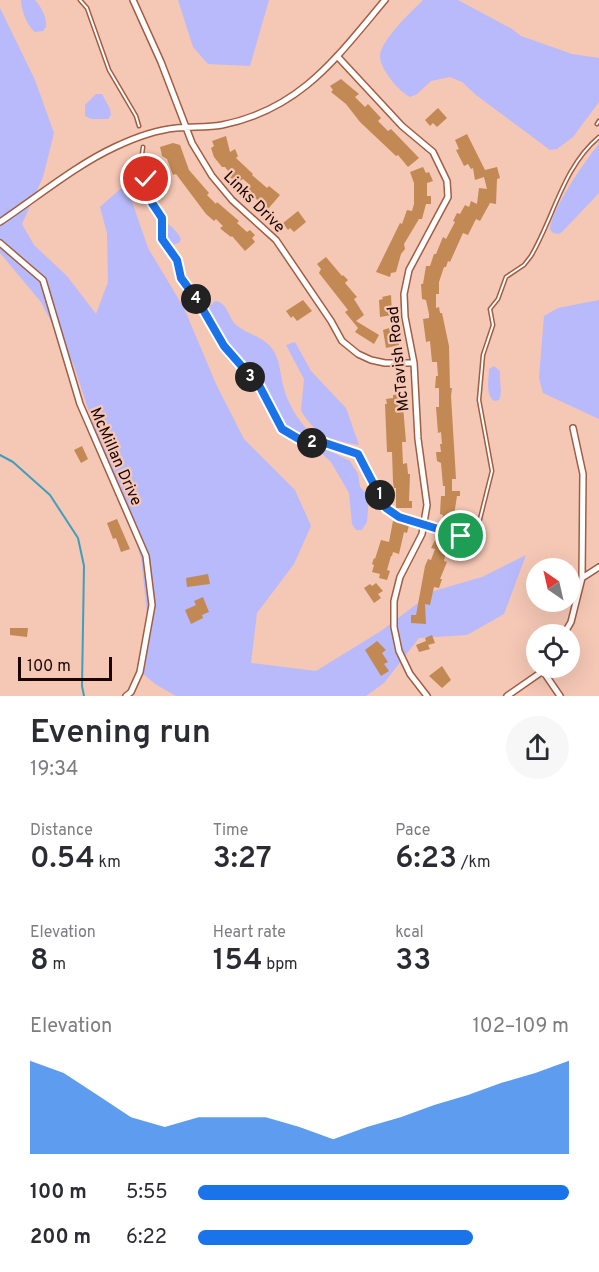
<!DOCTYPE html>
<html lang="en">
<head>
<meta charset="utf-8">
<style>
  body { margin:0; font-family:Overpass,sans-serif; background:#f7f7f7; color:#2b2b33; height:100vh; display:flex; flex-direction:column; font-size:22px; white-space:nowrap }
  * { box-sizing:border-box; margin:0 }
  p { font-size:20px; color:#7c7c81 }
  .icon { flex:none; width:33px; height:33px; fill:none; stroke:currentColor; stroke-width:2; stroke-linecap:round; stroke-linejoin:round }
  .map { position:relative; height:696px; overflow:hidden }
  .details { display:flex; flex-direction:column; background:#fff; flex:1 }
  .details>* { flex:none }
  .needle { width:39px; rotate:326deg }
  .controls { position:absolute; left:526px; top:558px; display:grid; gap:12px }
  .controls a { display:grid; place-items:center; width:54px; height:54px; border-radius:50%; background:#fff; box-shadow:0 6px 24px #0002; font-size:30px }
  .scale { position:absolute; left:18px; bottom:15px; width:94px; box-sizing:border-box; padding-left:6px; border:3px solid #1b0400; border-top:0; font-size:16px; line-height:21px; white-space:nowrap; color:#1b0400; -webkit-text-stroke:4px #f5c7b5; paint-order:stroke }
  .pin { position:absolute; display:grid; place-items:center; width:51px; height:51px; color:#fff; margin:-26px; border:3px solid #fff; border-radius:50%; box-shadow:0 2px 6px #0007 }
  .km { position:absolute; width:30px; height:30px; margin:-15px; border-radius:50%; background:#222; color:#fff; font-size:16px; line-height:30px; text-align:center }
  .round { display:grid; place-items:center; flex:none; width:63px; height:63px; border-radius:32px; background:#f7f7f7 }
  .headline { display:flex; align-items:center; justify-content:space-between; height:102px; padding:0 30px }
  h1 { font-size:33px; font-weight:600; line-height:45px }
  .stats { display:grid; grid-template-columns:repeat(3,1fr); gap:9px; height:102px; padding:6px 30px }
  .stats div { display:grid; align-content:center }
  .stats b { font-size:30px; font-weight:600 }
  .stats small { font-size:16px; font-weight:400 }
  .stats p { font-size:16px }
  .chart { height:168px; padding:12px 30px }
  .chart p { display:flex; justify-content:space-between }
  .chart svg { width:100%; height:108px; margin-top:6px; fill:#1a73e8; opacity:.7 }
  ul { padding:0 30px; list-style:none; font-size:20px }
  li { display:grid; grid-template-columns:96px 72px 1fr; align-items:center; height:45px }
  li i { height:15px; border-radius:8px; background:#1a73e8 }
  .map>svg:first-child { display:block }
  .green { fill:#b8bafb }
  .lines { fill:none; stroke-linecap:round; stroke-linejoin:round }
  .stream { stroke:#3f9ebd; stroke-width:2 }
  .building { fill:#c28954 }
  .service-casing { stroke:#a05e43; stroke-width:5 }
  .minor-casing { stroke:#a05e43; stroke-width:8 }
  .service { stroke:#fff; stroke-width:2 }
  .minor { stroke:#fff; stroke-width:5 }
  .route-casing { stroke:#fff; stroke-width:12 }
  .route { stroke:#1a73e8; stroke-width:8 }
  .labels { text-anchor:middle; stroke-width:4.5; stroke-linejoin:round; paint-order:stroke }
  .street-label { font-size:16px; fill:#1b0400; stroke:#f5c7b5 }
</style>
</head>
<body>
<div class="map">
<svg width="599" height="696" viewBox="0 0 599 696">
  <rect width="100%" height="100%" fill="#f5c7b5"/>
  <path class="green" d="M21,0H35C41,7 47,17 46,27L43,31L35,32C27,26 21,9 21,0Z
    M178,0H269L250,66L208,64L193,47Z
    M423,0H458L512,29L521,36L572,54L599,58V102L573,137L557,149L550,150L476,95L462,82L450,77L431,81L417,94L410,97C401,92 393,83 387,74C384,69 380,62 380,56C381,40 411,12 423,0Z
    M0,8L35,80L54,133L43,177L22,224L34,245L67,276L96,314L108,282L107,233L100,207L126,184L148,248L184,308L216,384L244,439L295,490L311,526L294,564L257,613L251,663L316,671L381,631L434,591L482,577L526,555L504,614L467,635L419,638L384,683L366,696H176L155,684L141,672L148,622L141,558L126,510L99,443L74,366L41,302L0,253Z
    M96,94H102L110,109L111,115L108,119H91L85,116V105Z
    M599,144V193L563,231L559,234L553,233L550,229C551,210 586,159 599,144Z
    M166,223C171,225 179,234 181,239L179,243L171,245C165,240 160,230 166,223Z
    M599,300V419L543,393L539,378L544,316L558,308Z
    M215,301C227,302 228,316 235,324C247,335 264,336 273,350C279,359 280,370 282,381C287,404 297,419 313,436L312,440C303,441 293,437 287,430C275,419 271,399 262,386C248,366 205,332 210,306Z
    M295,342L311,371L346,408L359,445C327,439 320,439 301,411L304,379L286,345Z
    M494,366L500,371C499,380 503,392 499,400L494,401C485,394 489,379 489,369Z
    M318,445L350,461L358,474L360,487L369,496L367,522L362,530H356L352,524L349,493L331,462L316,448Z"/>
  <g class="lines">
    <path class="stream" d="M0,455L13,462L50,495L78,538L84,566L82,686L84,696"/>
  </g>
  <path class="building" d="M341,79L359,94L355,97L365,107L368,104L381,118L378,121L388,131L391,129L393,131L419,158L408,167L398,155L396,156L360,122L346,104L331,92L333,90L330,86Z
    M438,108L447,118L437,127L433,123L430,126L425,120Z
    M467,134L485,170L497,167L500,178L497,179L496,204L490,203L480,221L476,219L468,235L463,233L450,262L448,261L446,267H444L439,282V294H436V308L439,307L440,313H442L449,346L450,388H452L451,396L456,479H452V491H460V496H457L453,522L442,521L443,515L440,514L441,496H445V486H443L441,463L437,461L436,452H441L440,444H442L441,432L438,433L436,407H439V388H435L436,376H438L437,362H432L430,341L426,342L423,319L429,318V314L426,300L422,299L421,284H423L426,266H430L434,254H436L443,237L446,239L455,222L453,221L457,213L460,214L465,205L469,207L471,201L477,204L479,188L487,189L484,177L475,180L473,168L471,169L468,164L464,166L456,150L459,149L455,140Z
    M226,136L230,152L235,149L238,156L236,158L253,174L252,175L267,188L269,186L280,195L268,209L246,190L250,185L243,179L237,183L230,177L232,176L225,167H222L214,157L211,148L214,146L212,141Z
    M173,143L180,145L189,170L209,193L207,195L216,204L217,202L239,221L237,223L247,232L250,230L255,235L252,238L255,242L245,251L232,236L231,237L222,230L220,228L223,226L216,219L214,221L206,214L176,174L173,175L167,159L162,156L160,147Z
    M423,167L426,173L429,172L433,181L427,183V196H431V204H426L422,219H419L404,244L405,249L401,254L396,272L391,273L390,277L376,272L400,223L402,224L407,210L412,211L414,204V183L410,172Z
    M298,211L306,222L294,232L290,228L288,230L283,223Z
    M326,257L342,276L343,275L348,280L345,283L357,297L354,299L364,315L356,321L379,335L374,344L355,332L358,328L345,312L348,310L319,273L321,269L317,264Z
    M391,295L392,315L380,317L379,300L383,299L382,297Z
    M303,300L312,311L297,321L293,316L291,318L286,311Z
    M389,328L391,333H393L397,336L399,345L386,348L383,330Z
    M402,394L406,442H402L403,464L407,463L408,474H410L409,501H412V508H396V488H394L393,482L392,452H387L385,404H387L386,399L393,398V395Z
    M82,446L88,459L81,463L74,450Z
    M117,519L130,549L121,552L116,538L113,539L107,523Z
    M393,521L409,525L407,533L404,532L399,554L393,552L392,556H391L387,570L390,571L387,580L379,578L380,574L372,572L374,565L372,564L374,558L375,559L381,540L389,542Z
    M438,534L451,538L445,556L444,561L447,562L440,579H442L439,588L434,587L430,605L425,604L426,624L411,623V615H416L425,566L428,559L431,560L435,549L431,548Z
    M208,574L210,584L187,587L186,578Z
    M376,583L383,591L378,594L381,598L374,603L364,588L370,584L372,586Z
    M203,597L209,612L202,615L203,618L191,624L185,610L196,605L194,601Z
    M10,628H28L27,637L10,635Z
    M432,635L435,643L428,645L430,649L419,652L416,645L426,641L425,638Z
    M377,641L386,650L382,653L388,662L384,664L389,671L381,676L365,650Z
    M442,666L451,680L442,688L429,676Z"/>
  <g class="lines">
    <g class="service-casing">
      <path id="service" d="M80,0L87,8L109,70L136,116L139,126
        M597,124L599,121
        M143,147L140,169L149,186L152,203L162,218V239L176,258L181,278L198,301L224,346L260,387L282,429L304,442L325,443L358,454L386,508L392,514L470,538L473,535L480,519L492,471L479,400L483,355L493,325L490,309L498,299L506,277L524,265L531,256C554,217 563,167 599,137"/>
    </g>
    <g class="minor-casing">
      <path id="minor" d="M133,0L161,62L192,143L212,176L232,200L276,240L331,321L342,341L358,354L371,360L385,363H414
        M337,56L402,126L433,152L447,181L448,197L409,270L404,294L405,317L414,363L418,439L427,505L422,534L400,577L394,601V627L399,651L410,674L427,696
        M0,222C36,198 76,165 115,147C134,138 156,130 176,128C191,126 207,128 222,125C301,109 336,58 385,0
        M0,243L43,280L80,404L146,556L152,605L140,672L131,692L126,696
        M582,578L599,567
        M564,634L571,622L582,578L583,474L573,428
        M543,671L560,696
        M507,696L543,671L546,668"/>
    </g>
    <use href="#service" class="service"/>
    <use href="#minor" class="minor"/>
  </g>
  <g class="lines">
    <g class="route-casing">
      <path id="route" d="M146,179L149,186L152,203L162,218V239L177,260L181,278L198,301L224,346L260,387L282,429L304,442L325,443L358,454L386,508L399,517L461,536"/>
    </g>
    <use href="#route" class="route"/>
  </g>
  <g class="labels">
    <g class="street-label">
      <text transform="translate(255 201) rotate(45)" y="6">Links Drive</text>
      <text transform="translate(397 359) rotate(-96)" y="6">McTavish Road</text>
      <text transform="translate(117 456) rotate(66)" y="6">McMillan Drive</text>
    </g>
  </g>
</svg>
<div class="controls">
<a><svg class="needle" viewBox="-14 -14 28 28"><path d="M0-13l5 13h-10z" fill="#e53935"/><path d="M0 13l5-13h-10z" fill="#7c7c81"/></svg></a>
<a><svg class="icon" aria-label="locate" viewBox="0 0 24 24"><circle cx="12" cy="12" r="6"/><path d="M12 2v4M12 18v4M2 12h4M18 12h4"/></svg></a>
</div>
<div class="scale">100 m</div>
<div class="pin" style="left:461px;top:536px;background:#1e9e55"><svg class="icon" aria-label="arrive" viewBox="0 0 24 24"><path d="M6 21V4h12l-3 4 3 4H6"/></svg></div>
<div class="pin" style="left:146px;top:179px;background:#d93025"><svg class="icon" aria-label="check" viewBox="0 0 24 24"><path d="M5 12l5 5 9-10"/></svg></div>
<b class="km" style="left:380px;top:495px">1</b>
<b class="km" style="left:312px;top:443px">2</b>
<b class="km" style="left:250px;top:377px">3</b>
<b class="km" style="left:196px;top:299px">4</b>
</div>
<section class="details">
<div class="headline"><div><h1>Evening run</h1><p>19:34</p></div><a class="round"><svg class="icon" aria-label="share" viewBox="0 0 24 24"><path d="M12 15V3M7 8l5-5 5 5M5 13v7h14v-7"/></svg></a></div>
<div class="stats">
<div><p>Distance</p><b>0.54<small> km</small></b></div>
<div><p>Time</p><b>3:27</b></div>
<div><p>Pace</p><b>6:23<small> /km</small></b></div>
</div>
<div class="stats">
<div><p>Elevation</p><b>8<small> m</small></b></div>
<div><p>Heart rate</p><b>154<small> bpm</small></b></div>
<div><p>kcal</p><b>33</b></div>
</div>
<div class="chart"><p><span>Elevation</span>102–109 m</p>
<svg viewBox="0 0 160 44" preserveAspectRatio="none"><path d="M0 44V6L10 11L20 20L30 29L40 33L50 29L60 29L70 29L80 33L90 38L100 33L110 29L120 24L130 20L140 15L150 11L160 6V44z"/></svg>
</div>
<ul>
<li><b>100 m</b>5:55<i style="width:100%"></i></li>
<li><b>200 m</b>6:22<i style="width:74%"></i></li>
</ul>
</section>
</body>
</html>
